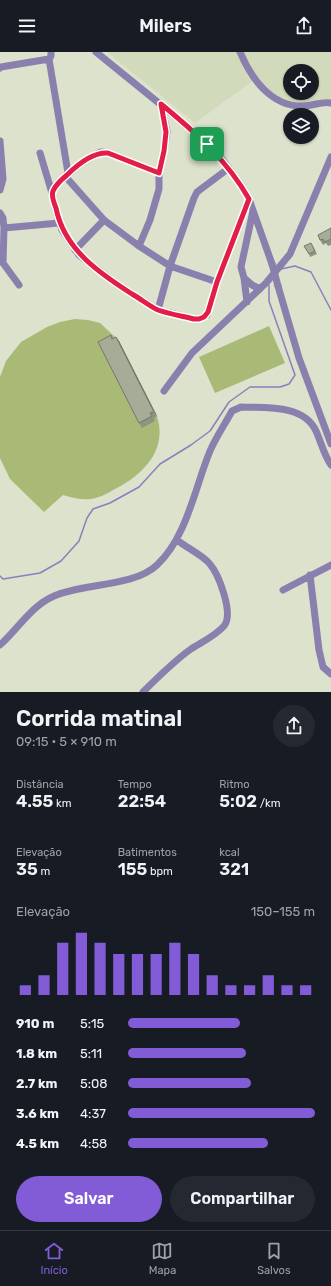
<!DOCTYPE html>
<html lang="pt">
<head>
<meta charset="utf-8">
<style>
  body { margin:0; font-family:Rubik,sans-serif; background:#242831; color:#f1f3f6; height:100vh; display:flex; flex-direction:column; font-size:15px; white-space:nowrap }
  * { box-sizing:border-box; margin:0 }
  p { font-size:13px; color:#9ea1a6 }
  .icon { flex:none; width:22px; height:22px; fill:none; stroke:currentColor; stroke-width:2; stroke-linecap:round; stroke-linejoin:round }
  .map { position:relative; height:640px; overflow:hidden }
  .drawer { display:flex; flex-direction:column; background:#171b24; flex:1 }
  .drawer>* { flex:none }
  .fabs { position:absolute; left:283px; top:12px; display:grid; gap:8px }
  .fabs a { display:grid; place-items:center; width:36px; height:36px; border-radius:50%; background:#171b24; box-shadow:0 1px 3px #0004; font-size:20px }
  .pin { position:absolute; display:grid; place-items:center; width:34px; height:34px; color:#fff; margin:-17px; border-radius:8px; box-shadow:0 2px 6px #0006 }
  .round { display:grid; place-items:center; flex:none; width:42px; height:42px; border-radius:21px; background:#242831 }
  .overview { display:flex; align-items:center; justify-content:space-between; height:68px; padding:0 16px }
  h1 { font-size:22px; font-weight:600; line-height:30px }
  .metrics { display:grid; grid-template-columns:repeat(3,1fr); gap:6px; height:68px; padding:4px 16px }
  .metrics div { display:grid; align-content:center }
  .metrics b { font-size:17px; font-weight:600 }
  .metrics small { font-size:11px; font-weight:400 }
  .metrics p { font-size:11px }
  .chart { height:112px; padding:8px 16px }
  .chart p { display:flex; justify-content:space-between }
  .chart svg { width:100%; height:72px; margin-top:4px; stroke:#815cd6; stroke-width:6 }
  .cta { display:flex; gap:8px; margin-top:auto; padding:8px 16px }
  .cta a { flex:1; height:46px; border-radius:24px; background:#815cd6; color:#fff; font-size:16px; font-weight:600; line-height:46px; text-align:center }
  .cta a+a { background:#242831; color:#f1f3f6 }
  ul { padding:0 16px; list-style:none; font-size:13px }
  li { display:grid; grid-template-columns:64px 48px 1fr; align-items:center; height:30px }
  li i { height:10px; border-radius:5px; background:#815cd6 }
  header { display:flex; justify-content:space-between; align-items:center; height:52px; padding:0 16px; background:#171b24; font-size:18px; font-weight:600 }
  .tab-bar { display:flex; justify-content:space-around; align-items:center; height:56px; border-top:1px solid #363941; background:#171b24; font-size:11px; color:#9ea1a6 }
  .tab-bar a { display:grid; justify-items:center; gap:2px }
  .tab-bar .on { color:#815cd6 }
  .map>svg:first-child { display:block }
  .built { fill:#d2dabc; fill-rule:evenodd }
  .green { fill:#a8ba75 }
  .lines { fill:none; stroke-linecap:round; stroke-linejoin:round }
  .stream { stroke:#8c7ebe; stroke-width:1.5 }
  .minor { stroke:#8980ae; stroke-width:7 }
  .minor-bridge { stroke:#8980ae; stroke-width:7 }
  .wall { fill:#8f9482 }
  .shaded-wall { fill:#74786a }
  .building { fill:#a6ac97; stroke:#74786a }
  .route-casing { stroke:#fff; stroke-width:8 }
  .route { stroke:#e11d48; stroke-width:5 }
</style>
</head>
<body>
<header><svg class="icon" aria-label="menu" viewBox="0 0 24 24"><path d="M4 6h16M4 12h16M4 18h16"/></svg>Milers<svg class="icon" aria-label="share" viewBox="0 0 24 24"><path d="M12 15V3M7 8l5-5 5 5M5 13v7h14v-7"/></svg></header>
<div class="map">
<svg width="331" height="640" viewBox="0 0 331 640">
  <rect width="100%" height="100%" fill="#dce2cc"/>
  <path class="built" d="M107,0H331V51L282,50L254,28L195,71ZM290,19H312V41H290Z"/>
  <path class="green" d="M75,267L88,268L100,271L114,284L119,289L157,364C168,399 142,424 113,438C107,442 98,446 91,447C81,448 73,446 63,443L44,460L10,427L0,406V325L6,309L21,290L47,275L60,270Z
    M269,274L285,311L215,341L199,305Z"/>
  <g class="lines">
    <path class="stream" d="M281,217L295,214L311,220L331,258
      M0,524L3,527L40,521L61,509L79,489L87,466L93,457L110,451L139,435L160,412L191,393L210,379L229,350L250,335H280L289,332L295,323L269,249V233"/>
    <path class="minor" d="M96,0L192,78L222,107L241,133L249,147L272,212
      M240,0C251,26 271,55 303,54C313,54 321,49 331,51
      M49,7L68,121
      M0,16L1,15L49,7L51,4V0
      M0,89L3,127L0,138
      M40,101L52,141
      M159,121L109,101L101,100L95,103L81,111L58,131L54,136L52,141L58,166L62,178L79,203L118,233L158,258L194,267H199L207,263L217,230L249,147
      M65,124L104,168
      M253,159L241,215L244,226L252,233L260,237
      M0,161L3,166L4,176L3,211L19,233
      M4,176L59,171
      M139,194L150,168L159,137V121L164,99L167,80L161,52
      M75,198L104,168L139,194L170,214L217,230
      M244,226L247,250
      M278,234L299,306L331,392
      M158,258L170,214L194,146L197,140L229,116
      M164,339L192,301L266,231L290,202L331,105
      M310,523L319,598L323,615L331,622
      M283,538L331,513
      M0,593C18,577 31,554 54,544C83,531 134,535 157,513C187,485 195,435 210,399C216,385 225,372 232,359L241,355C265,356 304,352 316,379C321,390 324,403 331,413
      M143,640C158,625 174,609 191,597C202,590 215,584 224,574C234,562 219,522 209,511C201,502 187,496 177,488"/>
    <path class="minor-bridge" d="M272,212L278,234"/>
  </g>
  <path class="wall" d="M331,176V193L328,194L326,191L323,193L320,188Z
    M312,193L317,202L310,205L309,202Z
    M111,283L113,286L119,289L157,364L154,366L155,369L142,376L139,371Z"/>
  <path class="shaded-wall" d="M116,285L119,289L157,364L154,360Z"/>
  <path class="building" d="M331,176V187L325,190L323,187L320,188L318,183Z
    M311,191L315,199L309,202L304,194Z
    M111,283L112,287L116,285L154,360L150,361L152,364L139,371L98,290Z"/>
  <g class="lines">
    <g class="route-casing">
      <path id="route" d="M161,52C195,80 227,108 249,147L217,230L208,260L204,265L199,267H194C182,264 169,262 158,258C149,254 141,247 132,242C99,221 64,197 56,156C54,151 51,144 53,139C56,132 61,128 67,123C78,112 93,100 108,101L159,121L164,99L166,80Z"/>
    </g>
    <use href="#route" class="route"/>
  </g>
</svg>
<div class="fabs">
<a><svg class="icon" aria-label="locate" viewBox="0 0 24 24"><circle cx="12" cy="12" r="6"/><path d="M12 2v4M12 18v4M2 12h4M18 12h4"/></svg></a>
<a><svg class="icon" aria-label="layers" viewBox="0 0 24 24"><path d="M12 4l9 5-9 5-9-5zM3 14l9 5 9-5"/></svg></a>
</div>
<div class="pin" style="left:207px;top:92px;background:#1e9e55"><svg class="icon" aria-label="arrive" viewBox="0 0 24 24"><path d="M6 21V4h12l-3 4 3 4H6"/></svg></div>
</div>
<section class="drawer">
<div class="overview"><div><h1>Corrida matinal</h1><p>09:15 · 5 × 910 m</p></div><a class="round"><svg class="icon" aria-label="share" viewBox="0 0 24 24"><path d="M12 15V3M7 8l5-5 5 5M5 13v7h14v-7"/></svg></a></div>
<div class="metrics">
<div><p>Distância</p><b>4.55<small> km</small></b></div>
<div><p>Tempo</p><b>22:54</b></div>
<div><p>Ritmo</p><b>5:02<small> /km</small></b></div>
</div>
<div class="metrics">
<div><p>Elevação</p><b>35<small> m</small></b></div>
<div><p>Batimentos</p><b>155<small> bpm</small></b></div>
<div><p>kcal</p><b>321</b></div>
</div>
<div class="chart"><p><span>Elevação</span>150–155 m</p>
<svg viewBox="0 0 160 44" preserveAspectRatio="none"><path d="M5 44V38M15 44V32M25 44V12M35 44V6M45 44V12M55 44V19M65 44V19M75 44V19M85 44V12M95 44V19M105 44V32M115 44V38M125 44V38M135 44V32M145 44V38M155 44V38"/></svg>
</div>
<ul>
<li><b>910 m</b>5:15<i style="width:60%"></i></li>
<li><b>1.8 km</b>5:11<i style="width:63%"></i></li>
<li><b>2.7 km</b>5:08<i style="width:66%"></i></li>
<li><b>3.6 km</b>4:37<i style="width:100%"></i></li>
<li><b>4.5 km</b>4:58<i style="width:75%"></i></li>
</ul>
<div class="cta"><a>Salvar</a><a>Compartilhar</a></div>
</section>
<nav class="tab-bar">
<a class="on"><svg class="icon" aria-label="home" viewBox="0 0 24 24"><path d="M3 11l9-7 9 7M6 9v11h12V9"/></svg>Início</a>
<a><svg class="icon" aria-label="map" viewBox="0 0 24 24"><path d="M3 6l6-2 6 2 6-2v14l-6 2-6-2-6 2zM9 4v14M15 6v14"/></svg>Mapa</a>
<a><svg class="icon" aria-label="saved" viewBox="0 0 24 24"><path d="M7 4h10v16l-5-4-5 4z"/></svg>Salvos</a>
</nav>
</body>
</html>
